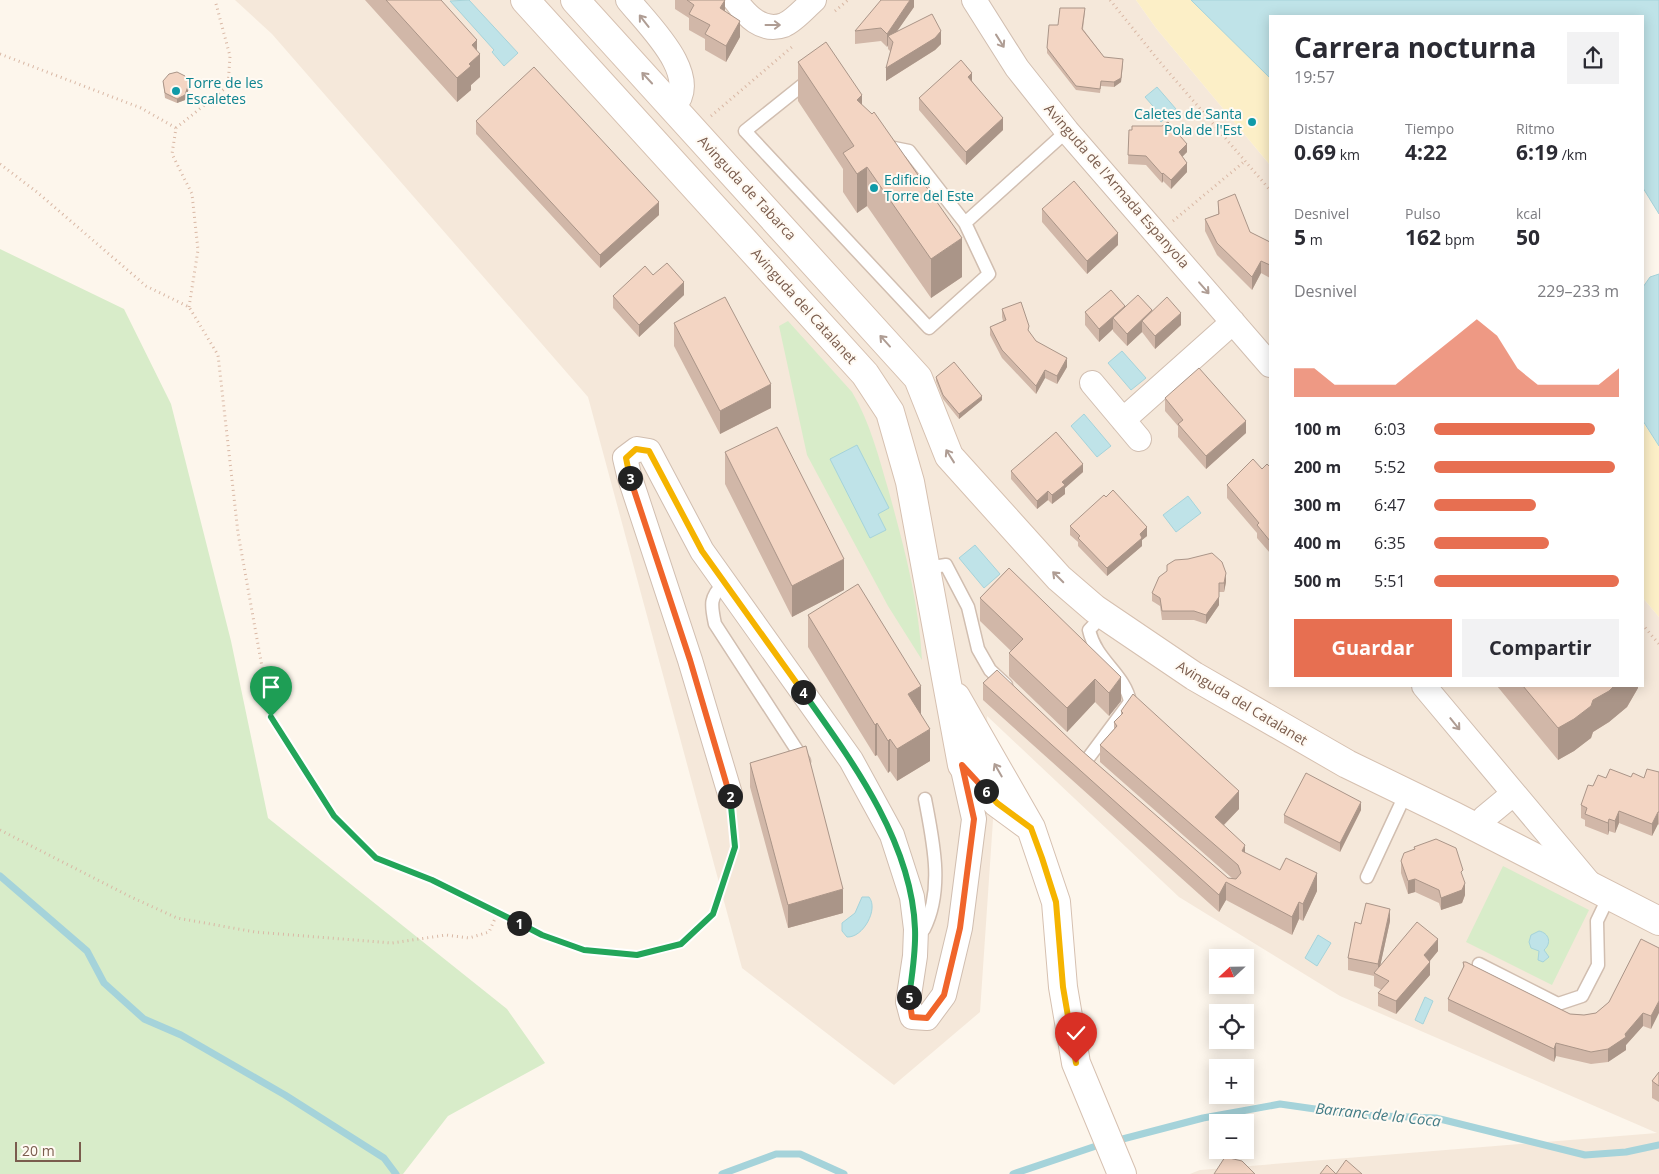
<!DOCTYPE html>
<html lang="es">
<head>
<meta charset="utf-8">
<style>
  body { margin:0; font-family:"Open Sans",sans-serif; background:#f2f2f3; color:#2b2b33; height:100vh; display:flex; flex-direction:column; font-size:19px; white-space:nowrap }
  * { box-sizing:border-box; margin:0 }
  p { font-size:16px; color:#7c7c81 }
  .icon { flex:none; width:28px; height:28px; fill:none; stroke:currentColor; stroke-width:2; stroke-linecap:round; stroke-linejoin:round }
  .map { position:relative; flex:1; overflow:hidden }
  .side { position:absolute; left:1269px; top:15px; width:375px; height:672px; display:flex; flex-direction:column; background:#fff; border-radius:0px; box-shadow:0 2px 12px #0003 }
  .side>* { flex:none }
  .needle { width:32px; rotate:248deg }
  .controls { position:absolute; left:1209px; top:949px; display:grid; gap:10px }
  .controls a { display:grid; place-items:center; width:45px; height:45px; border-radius:0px; background:#fff; box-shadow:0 2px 12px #0003; font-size:25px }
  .scale { position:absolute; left:15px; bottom:12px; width:66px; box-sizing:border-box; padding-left:5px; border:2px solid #7a5c4d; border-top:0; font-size:14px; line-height:18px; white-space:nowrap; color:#7a5c4d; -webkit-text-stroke:4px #fffaf3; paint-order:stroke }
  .pin { position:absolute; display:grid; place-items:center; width:42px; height:42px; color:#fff; margin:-51px -21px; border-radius:50% 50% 50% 0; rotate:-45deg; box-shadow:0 0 5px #0007 }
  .pin .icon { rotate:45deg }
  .km { position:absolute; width:25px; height:25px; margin:-12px; border-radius:50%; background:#222; color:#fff; font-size:14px; line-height:25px; text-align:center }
  .round { display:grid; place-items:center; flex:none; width:52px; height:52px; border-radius:0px; background:#f2f2f3 }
  .overview { display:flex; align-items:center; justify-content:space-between; height:85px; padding:0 25px }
  h1 { font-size:28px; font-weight:700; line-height:38px }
  .figures { display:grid; grid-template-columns:repeat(3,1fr); gap:8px; height:85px; padding:5px 25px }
  .figures div { display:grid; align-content:center }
  .figures b { font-size:21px; font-weight:700 }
  .figures small { font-size:14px; font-weight:400 }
  .figures p { font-size:14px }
  .chart { height:140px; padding:10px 25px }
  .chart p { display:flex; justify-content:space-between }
  .chart svg { width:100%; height:90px; margin-top:5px; fill:#e76f51; opacity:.7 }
  .cta { display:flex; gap:10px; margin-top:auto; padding:10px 25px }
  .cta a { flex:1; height:58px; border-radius:0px; background:#e76f51; color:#fff; font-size:20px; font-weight:700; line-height:58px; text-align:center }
  .cta a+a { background:#f2f2f3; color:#2b2b33 }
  ul { padding:0 25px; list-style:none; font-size:16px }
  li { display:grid; grid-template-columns:80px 60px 1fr; align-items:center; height:38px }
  li i { height:12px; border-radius:6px; background:#e76f51 }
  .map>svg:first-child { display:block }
  .residential { fill:#f5e8da }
  .green { fill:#d8ecc9 }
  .sand { fill:#fcefc7 }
  .water { fill:#bfe3e8; stroke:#a5d3da }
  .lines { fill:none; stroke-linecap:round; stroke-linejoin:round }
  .stream { stroke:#a5d3da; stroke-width:7 }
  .lane-casing { stroke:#d1beb0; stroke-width:15 }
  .street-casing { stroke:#d1beb0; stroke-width:26 }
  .secondary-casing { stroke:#d6c0b0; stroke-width:30 }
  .path { stroke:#d9b8a5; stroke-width:3; stroke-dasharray:1 4; stroke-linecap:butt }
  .lane { stroke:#fff; stroke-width:12 }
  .street { stroke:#fff; stroke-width:24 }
  .secondary { stroke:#fff; stroke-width:28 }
  .wall { fill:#d1b7a8 }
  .shaded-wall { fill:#aa9588 }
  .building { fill:#f3d5c3; stroke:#aa9588 }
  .oneway { stroke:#af9d94 }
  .split-1-casing { stroke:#fff; stroke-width:10 }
  .split-2-casing { stroke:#fff; stroke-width:10 }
  .split-3-casing { stroke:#fff; stroke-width:10 }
  .split-4-casing { stroke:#fff; stroke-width:10 }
  .split-5-casing { stroke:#fff; stroke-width:10 }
  .split-6-casing { stroke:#fff; stroke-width:10 }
  .split-7-casing { stroke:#fff; stroke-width:10 }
  .split-1 { stroke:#22a559; stroke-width:6 }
  .split-2 { stroke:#22a559; stroke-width:6 }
  .split-3 { stroke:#f0652b; stroke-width:6 }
  .split-4 { stroke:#f5b400; stroke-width:6 }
  .split-5 { stroke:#22a559; stroke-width:6 }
  .split-6 { stroke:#f0652b; stroke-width:6 }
  .split-7 { stroke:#f5b400; stroke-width:6 }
  .culture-dot { fill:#0f9aa8; stroke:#fffaf3; stroke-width:2 }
  .labels { text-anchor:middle; stroke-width:4; stroke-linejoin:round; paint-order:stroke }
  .culture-label { font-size:14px; fill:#0d838f; stroke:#fffaf3; text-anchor:start }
  .street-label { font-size:14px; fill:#7a5c4d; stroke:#fffaf3 }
  .water-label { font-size:15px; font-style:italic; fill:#437c86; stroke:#fffaf3 }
</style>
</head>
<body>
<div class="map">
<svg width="1659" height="1174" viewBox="0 0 1659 1174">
  <rect width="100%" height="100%" fill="#fdf6ec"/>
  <path class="residential" d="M235,0H1136L1156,28L1270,165V686H1642L1643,598L1659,617V1174H1190L1200,1170L1657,1133L1340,996L1179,897L987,716L993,820L980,1012L894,1085L742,968L588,397L272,34Z"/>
  <path class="green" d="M0,249L124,309L171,404L231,641L268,818L507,1009L545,1063L448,1116L403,1174H0Z
    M788,321L852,392C870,422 879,458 889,492C904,547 919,602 922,660L888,606L807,455L779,326Z
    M1503,866L1589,910L1552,985L1466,942Z"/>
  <path class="sand" d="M1136,0H1191L1270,78V165L1156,28Z
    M1642,421L1659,446V617L1643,598Z"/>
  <path class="water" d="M469,0L518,53L504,66L492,52L494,50L450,1Z
    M1191,0H1659V214L1643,188L1642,16H1270V78Z
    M1157,87L1176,109L1161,122L1156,116L1159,113L1145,97Z
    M1659,274V446L1643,421V287L1650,277Z
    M1122,351L1146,378L1131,390L1108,363Z
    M1084,414L1111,446L1097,457L1071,426Z
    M857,445L889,508L878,514L886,530L870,538L830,459Z
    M1188,496L1201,513L1176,532L1163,515Z
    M975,545L1000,574L984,588L959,558Z
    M862,897H869C879,909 863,938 847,937L842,931V923L855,913Z
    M1539,931C1549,933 1552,943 1544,950L1549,957L1543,962L1538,960L1539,951L1531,948L1529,942L1531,935Z
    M1318,935L1331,943L1317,966L1305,958Z
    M1425,997L1433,1001L1423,1024L1415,1020Z"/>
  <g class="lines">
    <path class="stream" d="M0,876L87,951L104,983L144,1019L181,1035L285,1095L384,1158L396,1174
      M1115,1141L1203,1118L1280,1104L1357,1115L1436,1118L1585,1155L1626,1152L1659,1145
      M722,1174L776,1154H800L844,1174
      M1013,1174L1102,1144"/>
    <g class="lane-casing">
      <path id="lane" d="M810,79L745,131L929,328L989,274L965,223L1067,131
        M884,146L909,151L965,223
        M926,568L946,565L968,607L978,649L990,670L1006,685
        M724,583C709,598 711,605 715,624L804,761
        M1086,761L1130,702C1125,674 1096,661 1089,630L1103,615
        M1367,877L1406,793
        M916,929H924C944,889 933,841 925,799
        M1479,964L1558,1004L1582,996L1598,965L1597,921L1609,896"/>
    </g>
    <g class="street-casing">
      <path id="street" d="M628,0C648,25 703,76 673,107
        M735,0C746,15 762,33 784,25C794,21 806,7 814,0
        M974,0L1017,68L1067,131L1270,365
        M1092,383L1139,439
        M1123,420L1233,322
        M1424,686L1590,884
        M730,794L690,660L629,475L625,458L637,449L649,451L702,551L851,760L892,835L912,897L916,929L915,956L908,1002L912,1017L927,1018L944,995L960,928L974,819L962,765
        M1482,830L1484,818L1513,794"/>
    </g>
    <g class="secondary-casing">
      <path id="secondary" d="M525,0L865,374L890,412L910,482L962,765L997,803L1031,828
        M575,0L918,378L949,456L1059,578L1095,609L1194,676L1347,764L1454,816L1659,921
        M956,697L1031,828L1056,902L1063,987L1076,1063L1122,1174"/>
    </g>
    <path class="path" d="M1110,0L1159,61L1270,190
      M835,11L848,0
      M0,54L141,108L176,128
      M711,116L792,47
      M0,164L37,192L146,286L189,307L218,355L238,533L271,717L334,816L377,858L432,880L542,935L584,950L637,955L681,944L713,915L735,847L732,815
      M1173,221L1245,161
      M189,307L198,250L192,194L172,154L176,128L228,86L230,56L215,0
      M1642,624L1659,644
      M0,830L131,897L177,918L255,932L392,943L446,935L469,938L489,932L498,912"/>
    <use href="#lane" class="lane"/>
    <use href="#street" class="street"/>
    <use href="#secondary" class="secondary"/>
  </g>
  <path class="wall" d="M365,0H441L477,50L480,77L471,85V90L457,102Z
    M675,0H725V12L740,37L726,62L705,50V39L689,30V18L675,9Z
    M914,0V7L897,31L941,44L935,50L886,81L891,52L888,49V45L887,47L881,41L855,44V31Z
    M1085,12L1083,29L1104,57L1123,64L1121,82L1114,87L1101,86L1100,93L1076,90L1047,53V48L1058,25Z
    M798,62L862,105L962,277L931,298L867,206L857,213L843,192V169L798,101Z
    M163,81L189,88L185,100L177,103L165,98Z
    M972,81L1003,130L966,165L919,110V98Z
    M476,121L659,215L600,268L476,134Z
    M1129,130L1187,152L1182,157L1187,172L1171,189L1163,181L1162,183L1146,165L1128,164Z
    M1218,201L1250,232L1270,242V278L1261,273L1252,290L1217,255L1205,231V219L1218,214Z
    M1042,209L1118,245L1087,274L1042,222Z
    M653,275L684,295L639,337L613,308V296Z
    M1125,306L1152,310L1181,325L1155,349L1142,332L1127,346L1113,331V329L1099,342L1085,325V312Z
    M1002,309L1029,332L1036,341L1067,367L1057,384L1045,378L1036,394L1002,358L990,335V327L1003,321L1002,317Z
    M674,323L771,408L720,434L674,346Z
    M936,377L982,400L959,419L943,399L936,381Z
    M1165,398L1246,433L1206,469L1178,437V426L1165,411Z
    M725,452L844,590L792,617L725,484Z
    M1270,467V553L1257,538V533L1227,498V485L1262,469Z
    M1011,471L1083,472L1065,488V494L1052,504L1048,500L1037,509L1011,479Z
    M1070,526L1147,536L1142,540V546L1107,576L1078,546V542L1070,535Z
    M1009,568L1121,701L1109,716L1095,702L1067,732L1009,676V653L1011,651L980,621V598Z
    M1226,582L1224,592H1219V605L1206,624L1194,620H1162L1160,606L1152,601V593Z
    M808,615L921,714L930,761L897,781L890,771L888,773L877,755L875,756L808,647Z
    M983,683L1228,878L1233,879L1100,762V745L1114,729V722L1121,716V711L1239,809L1224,825L1245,853L1317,891L1303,921L1299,919L1292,935L1226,900L1219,912L983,700Z
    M1497,686H1638V688L1627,707L1609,722L1593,732L1591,738L1574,751L1558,760Z
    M750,763L843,913L788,928L750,787Z
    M1659,772V825L1658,824L1652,836L1619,823L1615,833L1609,831L1608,835L1585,826V820L1581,818V805L1593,786L1606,778H1644Z
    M1361,810L1340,852L1284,823V815Z
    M1414,847L1463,878L1465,895L1462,903L1441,910L1439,903L1415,892L1408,894L1401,873V861L1414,850Z
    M1390,921L1380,966L1438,951L1429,962L1430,975L1396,1014L1378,1006V993L1382,990L1374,986V976L1348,970V958L1361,924Z
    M1659,948L1651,1029L1643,1026L1626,1045V1050L1608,1062L1591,1064L1556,1056L1554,1062L1448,1011V999L1463,969V962L1570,1014L1584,1015L1596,1013L1609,1002Z
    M1659,1072V1102L1652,1098V1081Z"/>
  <path class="shaded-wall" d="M725,0V16L720,8Z
    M910,0H914V7L891,40L888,36V45L887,47V34Z
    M740,21V37L726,62V46Z
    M941,31V44L935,50L886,81V68Z
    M477,40V57L480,54V77L471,85V90L457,102V78L469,64L472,45Z
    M1123,59L1121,82L1114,87V82Z
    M972,73V86L968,77Z
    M189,83V88L185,100L177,103V99Z
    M862,95V134L857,100Z
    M1003,118V130L966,165V152Z
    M1187,144V152L1179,160V152Z
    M1187,163V172L1171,189V180Z
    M867,167V206L857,213V174Z
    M1163,173V181L1162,183V174Z
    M659,202V215L600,268V255Z
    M1118,233V245L1087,274V261Z
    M962,238V277L931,298V259Z
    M1261,261V273L1252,290V277Z
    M684,282V295L639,337V325Z
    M1125,306L1113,318V329L1099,342V329Z
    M1152,310L1142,321V332L1127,346V334Z
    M1181,313V325L1155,349V336Z
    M1067,358V367L1057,384V376Z
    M1045,370V378L1036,394V386Z
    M771,384V408L720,434V411Z
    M982,396V400L959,419V414Z
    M1246,421V433L1206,469V456Z
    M1083,464V472L1065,488V494L1052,504V495L1062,482Z
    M1048,491V500L1037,509V501Z
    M1147,527V536L1142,540V546L1107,576V568Z
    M844,559V590L792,617V586Z
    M1226,573V582L1224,592V583Z
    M1219,583V605L1206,624V615Z
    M1121,677V701L1109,716V693Z
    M1095,679V702L1067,732V708Z
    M921,686V718L908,694Z
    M1614,686H1638V688L1627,707L1609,722L1593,732L1591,738L1574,751L1558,760V728L1593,700Z
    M877,723V755L875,756V725Z
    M930,729V761L897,781V749Z
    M890,739V771L888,773V741Z
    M1239,791V809L1215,834V817Z
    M1361,802V810L1340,852V843Z
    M1619,811V823L1615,833V821Z
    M1658,812V824L1652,836V824Z
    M1609,819V831L1608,835V823Z
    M1245,845V863L1242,851Z
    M1317,873V891L1303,921V904Z
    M1415,879V892L1408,894V881Z
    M1226,882V900L1219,912V895Z
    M1465,883V895L1462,903L1441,910V898Z
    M843,889V913L788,928V905Z
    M1299,902V919L1292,935V917Z
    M1390,909V921L1378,976V964Z
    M1438,939V951L1424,968V955Z
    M1430,962V975L1396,1014V1001Z
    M1659,1001V1013L1651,1029V1016Z
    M1643,1013V1026L1626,1045V1050L1608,1062V1049L1625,1034Z
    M1556,1043V1056L1554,1062V1049Z"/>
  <path class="building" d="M386,0H441L477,40L472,45L480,54L469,64L471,66L457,78Z
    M687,0H725L720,8L740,21L726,46L705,34L710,25L689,14L694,5Z
    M881,0H910L887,34L881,28L855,31Z
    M1060,8H1085L1082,29L1104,57L1123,59L1121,78L1114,82L1101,81L1100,89L1076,86L1047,48L1049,25H1058Z
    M932,14L941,31L935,38L886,68L893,42L888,36Z
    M826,42L862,95L857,100L872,114L874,112L962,238L931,259L867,167L857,174L843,153L854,146L798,62Z
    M961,60L972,73L968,77L1003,118L966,152L919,98Z
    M534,67L659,202L600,255L476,121Z
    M177,72L185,76L189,83L185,95L177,99L165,93L163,81L169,74Z
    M1168,122L1187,144L1179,152L1187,163L1171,180L1163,173L1162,174L1146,156L1128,155L1129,130H1132V126H1162Z
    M1074,181L1118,233L1087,261L1042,209Z
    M1235,194L1250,232L1270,242V265L1261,261L1252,277L1217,243L1205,219L1219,214L1218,201Z
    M667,263L684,282L639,325L613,296L645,266L653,275Z
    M1111,290L1125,306L1099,329L1085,312Z
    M1138,295L1152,310L1127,334L1113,318Z
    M725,297L771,384L720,411L674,323Z
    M1167,297L1181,313L1155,336L1142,321Z
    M1021,302L1029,326L1028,330L1036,341L1067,358L1057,376L1045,370L1036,386L1002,350L990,327L1006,320L1002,309Z
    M954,362L982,396L959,414L943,395L936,377Z
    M1199,368L1246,421L1206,456L1178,424L1183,420L1165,398Z
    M777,427L844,559L792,586L725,452Z
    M1056,432L1083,464L1062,482L1065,485L1052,495L1048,491L1037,501L1011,471Z
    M1253,459L1262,469L1267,464L1270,467V541L1257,525L1259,523L1227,485Z
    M1113,490L1147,527L1140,534L1142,538L1107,568L1078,538L1080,536L1070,526L1104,495L1106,497Z
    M1212,553L1222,562L1226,573L1224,583H1219V597L1206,615L1194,611H1162L1160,598L1152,593L1159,577L1167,571V565L1175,560L1188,559Z
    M1009,568L1121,677L1109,693L1095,679L1067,708L1009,653L1023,639L980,598Z
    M858,584L921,686L908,694L930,729L897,749L890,739L888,741L877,723L875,725L808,615Z
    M997,670L1081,750L1228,878L1236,879L1241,873L1238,865L1100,745L1117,726L1114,722L1123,713L1121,711L1133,694L1239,791L1215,817L1245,845L1242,851L1280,870L1286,858L1317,873L1303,904L1299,902L1292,917L1226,882L1219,895L983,683Z
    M1523,686H1614L1609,691L1593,700L1591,706L1574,719L1558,728Z
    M806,746L843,889L788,905L750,763Z
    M1610,769L1631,777L1633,773L1644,778L1647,769L1659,772V812H1658L1652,824L1619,811L1615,821L1609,819L1608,823L1585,814L1587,808L1581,805L1588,785L1593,786L1598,775L1606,778Z
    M1306,773L1361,802L1340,843L1284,815Z
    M1436,839L1456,848L1463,870L1461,872L1465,883L1462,890L1441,898L1439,890L1415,879L1408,881L1401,861L1404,853L1415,849L1414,847Z
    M1366,903L1390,909L1378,964L1348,958L1355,922L1361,924Z
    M1417,922L1438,939L1424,955L1430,962L1396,1001L1378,993L1389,981L1374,973Z
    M1641,939L1659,948V1001L1651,1016L1643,1013L1625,1034L1626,1037L1608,1049L1591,1052L1556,1043L1554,1049L1448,999L1464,966L1463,962H1466L1570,1014L1584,1015L1596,1013L1609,1002Z
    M1659,1072V1086L1652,1081Z
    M1225,1157L1242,1161L1255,1174H1214Z
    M1346,1160L1362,1174H1320L1327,1165L1336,1174Z"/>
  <defs><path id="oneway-shaft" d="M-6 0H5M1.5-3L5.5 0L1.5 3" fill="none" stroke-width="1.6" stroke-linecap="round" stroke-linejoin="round" transform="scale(1.25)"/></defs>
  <g class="oneway">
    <use href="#oneway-shaft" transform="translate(644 21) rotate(-128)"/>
    <use href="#oneway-shaft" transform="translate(773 25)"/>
    <use href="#oneway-shaft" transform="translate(1000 41) rotate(58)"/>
    <use href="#oneway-shaft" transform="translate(647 78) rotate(-133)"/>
    <use href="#oneway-shaft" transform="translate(1204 288) rotate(49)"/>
    <use href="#oneway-shaft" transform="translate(885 341) rotate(-132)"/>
    <use href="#oneway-shaft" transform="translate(950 456) rotate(-122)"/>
    <use href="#oneway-shaft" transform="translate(1058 577) rotate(-135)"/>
    <use href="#oneway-shaft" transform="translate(1455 724) rotate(51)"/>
    <use href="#oneway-shaft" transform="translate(998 770) rotate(-120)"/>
  </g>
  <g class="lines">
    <g class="split-1-casing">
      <path id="split-1" d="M271,717L334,816L376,858L432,880L519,923"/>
    </g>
    <g class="split-2-casing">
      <path id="split-2" d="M519,923L542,935L584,950L637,955L681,944L713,914L735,847L730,796"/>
    </g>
    <g class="split-3-casing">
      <path id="split-3" d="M630,478L690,660L730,796"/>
    </g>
    <g class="split-4-casing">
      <path id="split-4" d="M630,478L626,458L636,449L649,451L702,551L803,692"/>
    </g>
    <g class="split-5-casing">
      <path id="split-5" d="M803,692C852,761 912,842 915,929C916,952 912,975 909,997"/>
    </g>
    <g class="split-6-casing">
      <path id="split-6" d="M909,997L912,1017L927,1018L944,995L960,928L974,819L962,765L986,791"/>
    </g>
    <g class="split-7-casing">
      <path id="split-7" d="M986,791L997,803L1031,828L1042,858L1056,902L1063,987L1076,1063"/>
    </g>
    <use href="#split-1" class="split-1"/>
    <use href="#split-2" class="split-2"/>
    <use href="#split-3" class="split-3"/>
    <use href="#split-4" class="split-4"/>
    <use href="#split-5" class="split-5"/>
    <use href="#split-6" class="split-6"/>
    <use href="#split-7" class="split-7"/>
  </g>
  <g class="culture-dot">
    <circle cx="176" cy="91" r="5"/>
    <circle cx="1252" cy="122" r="5"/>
    <circle cx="874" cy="188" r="5"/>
  </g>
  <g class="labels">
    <g class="culture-label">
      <text x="186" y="88">Torre de les<tspan x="186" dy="16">Escaletes</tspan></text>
      <text x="1242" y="119" text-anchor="end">Caletes de Santa<tspan x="1242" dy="16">Pola de l'Est</tspan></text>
      <text x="884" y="185">Edificio<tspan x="884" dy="16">Torre del Este</tspan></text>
    </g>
    <g class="street-label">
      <text transform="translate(1117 186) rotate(49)" y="5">Avinguda de l'Armada Espanyola</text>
      <text transform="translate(747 188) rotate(47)" y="5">Avinguda de Tabarca</text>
      <text transform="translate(804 306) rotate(48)" y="5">Avinguda del Catalanet</text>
      <text transform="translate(1242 703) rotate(31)" y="5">Avinguda del Catalanet</text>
    </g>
    <g class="water-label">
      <text transform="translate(1378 1115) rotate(6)" y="5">Barranc de la Coca</text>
    </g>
  </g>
</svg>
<div class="controls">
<a><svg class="needle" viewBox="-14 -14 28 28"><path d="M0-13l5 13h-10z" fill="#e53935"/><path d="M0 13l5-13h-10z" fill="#7c7c81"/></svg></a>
<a><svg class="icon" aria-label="locate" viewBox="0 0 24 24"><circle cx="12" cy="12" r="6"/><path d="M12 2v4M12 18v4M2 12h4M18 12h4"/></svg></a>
<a>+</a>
<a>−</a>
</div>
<div class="scale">20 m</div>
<div class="pin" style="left:271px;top:717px;background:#1e9e55"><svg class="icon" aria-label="arrive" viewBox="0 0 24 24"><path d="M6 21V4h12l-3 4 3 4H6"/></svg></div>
<div class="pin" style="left:1076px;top:1063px;background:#d93025"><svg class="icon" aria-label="check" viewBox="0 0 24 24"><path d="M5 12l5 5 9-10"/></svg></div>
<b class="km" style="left:519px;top:923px">1</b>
<b class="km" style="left:730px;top:796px">2</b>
<b class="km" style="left:630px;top:478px">3</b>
<b class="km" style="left:803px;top:692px">4</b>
<b class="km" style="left:909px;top:997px">5</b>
<b class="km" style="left:986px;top:791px">6</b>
<section class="side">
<div class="overview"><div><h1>Carrera nocturna</h1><p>19:57</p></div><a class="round"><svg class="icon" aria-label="share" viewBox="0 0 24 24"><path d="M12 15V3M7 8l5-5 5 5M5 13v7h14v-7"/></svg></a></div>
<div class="figures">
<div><p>Distancia</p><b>0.69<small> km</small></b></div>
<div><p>Tiempo</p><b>4:22</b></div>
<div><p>Ritmo</p><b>6:19<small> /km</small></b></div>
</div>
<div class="figures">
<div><p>Desnivel</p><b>5<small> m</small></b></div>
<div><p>Pulso</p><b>162<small> bpm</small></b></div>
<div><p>kcal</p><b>50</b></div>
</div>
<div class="chart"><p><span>Desnivel</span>229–233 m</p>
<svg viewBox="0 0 160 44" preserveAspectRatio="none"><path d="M0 44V30L10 30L20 38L30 38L40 38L50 38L60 30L70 22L80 14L90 6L100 14L110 30L120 38L130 38L140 38L150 38L160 30V44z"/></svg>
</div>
<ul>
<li><b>100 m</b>6:03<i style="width:87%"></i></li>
<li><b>200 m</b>5:52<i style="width:98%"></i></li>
<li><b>300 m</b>6:47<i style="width:55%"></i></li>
<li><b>400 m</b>6:35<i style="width:62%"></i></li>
<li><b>500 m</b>5:51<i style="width:100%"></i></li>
</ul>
<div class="cta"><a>Guardar</a><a>Compartir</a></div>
</section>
</div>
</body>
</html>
